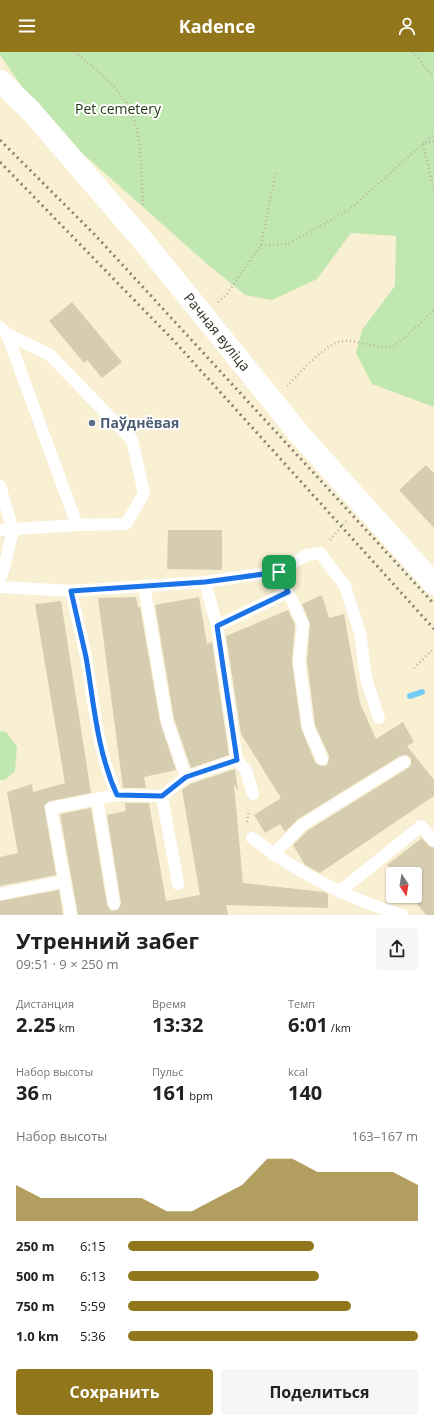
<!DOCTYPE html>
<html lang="ru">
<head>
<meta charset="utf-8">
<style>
  body { margin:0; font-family:"Open Sans",sans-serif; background:#f6f6f6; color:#222; height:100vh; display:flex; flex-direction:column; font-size:15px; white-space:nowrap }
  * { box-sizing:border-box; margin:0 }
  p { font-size:13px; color:#767676 }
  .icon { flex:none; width:22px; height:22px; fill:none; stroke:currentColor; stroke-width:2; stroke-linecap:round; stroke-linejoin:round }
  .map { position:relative; height:863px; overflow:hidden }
  .side { display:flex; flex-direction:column; background:#fff; flex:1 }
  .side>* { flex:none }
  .needle { width:26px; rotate:168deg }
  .tools { position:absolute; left:386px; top:815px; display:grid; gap:8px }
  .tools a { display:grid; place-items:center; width:36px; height:36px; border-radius:4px; background:#fff; box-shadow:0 1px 3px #0004; font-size:20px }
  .pin { position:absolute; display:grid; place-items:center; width:34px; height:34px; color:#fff; margin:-17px; border-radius:8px; box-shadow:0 2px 6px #0006 }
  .round { display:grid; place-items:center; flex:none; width:42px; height:42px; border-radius:4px; background:#f6f6f6 }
  .overview { display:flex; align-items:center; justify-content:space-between; height:68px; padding:0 16px }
  h1 { font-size:22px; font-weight:700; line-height:30px }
  .figures { display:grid; grid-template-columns:repeat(3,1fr); gap:6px; height:68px; padding:4px 16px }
  .figures div { display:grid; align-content:center }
  .figures b { font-size:20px; font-weight:700 }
  .figures small { font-size:11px; font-weight:400 }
  .figures p { font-size:11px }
  .chart { height:112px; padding:8px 16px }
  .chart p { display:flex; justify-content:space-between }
  .chart svg { width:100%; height:72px; margin-top:4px; fill:#92761c; opacity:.7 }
  .primary-button { display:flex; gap:8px; margin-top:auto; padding:8px 16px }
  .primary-button a { flex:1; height:46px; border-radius:4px; background:#92761c; color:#fff; font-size:16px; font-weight:700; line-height:46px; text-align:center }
  .primary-button a+a { background:#f6f6f6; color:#222 }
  ul { padding:0 16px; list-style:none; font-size:13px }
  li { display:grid; grid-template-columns:64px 48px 1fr; align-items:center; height:30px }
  li i { height:10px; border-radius:5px; background:#92761c }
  header { display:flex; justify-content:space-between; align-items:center; height:52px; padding:0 16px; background:#92761c; color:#fff; font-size:18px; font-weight:700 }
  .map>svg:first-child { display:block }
  .green { fill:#c1e7b1 }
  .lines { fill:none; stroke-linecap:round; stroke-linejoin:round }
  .stream { stroke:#73cdf4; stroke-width:6 }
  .building { fill:#d6cdb1 }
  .path { stroke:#bbb49d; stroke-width:2.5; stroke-dasharray:1 3; stroke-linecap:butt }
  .service { stroke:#fff; stroke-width:12 }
  .minor { stroke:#fff; stroke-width:22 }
  .rail { stroke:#87816e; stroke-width:3; stroke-dasharray:2 4; stroke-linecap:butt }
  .route-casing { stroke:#fff; stroke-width:8 }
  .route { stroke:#1a73e8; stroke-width:5 }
  .service-dot { fill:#5c6f8a; stroke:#fff; stroke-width:1.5 }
  .labels { text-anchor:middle; stroke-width:4; stroke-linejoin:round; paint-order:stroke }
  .park-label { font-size:14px; fill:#1d3b0d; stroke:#fff }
  .street-label { font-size:14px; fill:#302d22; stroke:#fff }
  .service-label { font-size:14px; font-weight:bold; fill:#4e5e75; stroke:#fff; text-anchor:start }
</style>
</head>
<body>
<header><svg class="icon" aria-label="menu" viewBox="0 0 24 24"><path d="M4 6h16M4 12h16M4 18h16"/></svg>Kadence<svg class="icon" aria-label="person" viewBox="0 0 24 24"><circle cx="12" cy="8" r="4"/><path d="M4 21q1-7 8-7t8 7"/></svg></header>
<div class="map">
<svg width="434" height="863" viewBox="0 0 434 863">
  <rect width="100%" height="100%" fill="#f9efd3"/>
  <path class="green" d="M0,0H434V355L372,332L356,301L362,278L395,234L396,184L351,181L317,227L272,248L245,243L206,211L46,69L0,3Z
    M0,679L6,680L17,695L15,719L5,728H0Z"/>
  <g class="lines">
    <path class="stream" d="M410,644L422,640"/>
  </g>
  <path class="building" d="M72,250L122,310L102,326L87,308L84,311L49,269Z
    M426,413L434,421V476L399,438Z
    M168,478H222V518L167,517Z
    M322,543L329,566L344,562L360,651L376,687L403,670L414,690L407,694L434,728V744L320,821L305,813L293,793L307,779L408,716L411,713V706L407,703L400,704L298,767L285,780L280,772L265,781L254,763L281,746L241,682L226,584L288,558L295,573L292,610L301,676L315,710L318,713L325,714L328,711L329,704L315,673L307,609L310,572L302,552Z
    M136,545L138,555H140L160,670L176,718L144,725L146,736H123L98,546Z
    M199,545L207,592L212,590L229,703L191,716L174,667L155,553Z
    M61,549L91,741L50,749L44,753L56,823L0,834V805L18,801L7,740L32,732L33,740L65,731L35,552Z
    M235,717L238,739L234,732L243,831L324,840L328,842V856L226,853L228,863H78L60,762L91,756L107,853L111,859L118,858L121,851L107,763L126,759L125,751H149L166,849L200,843L182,738L190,732Z
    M422,786L429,794L434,796V863H426L411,844H415V822H394L387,813Z
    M59,838L63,863H0V849Z"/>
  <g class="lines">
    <path class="path" d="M75,0C91,13 122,38 130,57C143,88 141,121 143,154
      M413,0L427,18L434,24
      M434,89L423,92L434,138
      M261,193L288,192L349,158L434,82
      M218,250L227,242L261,193L276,119
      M287,334C300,321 319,299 335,291C353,283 379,301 395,293C404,288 425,266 434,258
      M330,488L347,468
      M414,616L434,596
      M247,770L249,758"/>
    <path class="service" d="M0,275L7,282L77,473L0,478
      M7,282L50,303L132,388L144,441L126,472L77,473
      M0,434L13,478L4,516L0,527
      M205,530L217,574
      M144,534L205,530L279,519
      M0,535L71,539C76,561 81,583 86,605C94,652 97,698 117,743L162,744L186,725L237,708L246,718L253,742
      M71,539L144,534L167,669L186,725
      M288,540L279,519L307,503L320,501L345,534L360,581L366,626L379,666
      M237,708L217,574L288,540L303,572L299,609L308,675L322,707
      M162,744L178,832
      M97,747L114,852
      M252,786C299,822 346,846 402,863
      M273,803L302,773L404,710
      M339,840L421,774L434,789
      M0,842L65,829
      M71,863L51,756L117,743"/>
    <path class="minor" d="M0,29L31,59L145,191L300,383L434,532"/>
    <path class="rail" d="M0,88L96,184L434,552
      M0,110L175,290L434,577"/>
  </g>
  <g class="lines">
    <g class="route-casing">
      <path id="route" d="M279,520L288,540L217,574L237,708L186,725L162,744L117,743C97,699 94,652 86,605C81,583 76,561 71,539L205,530Z"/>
    </g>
    <use href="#route" class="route"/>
  </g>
  <circle class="service-dot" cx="92" cy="371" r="4"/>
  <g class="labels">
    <g class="park-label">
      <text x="118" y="62">Pet cemetery</text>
    </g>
    <g class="street-label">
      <text transform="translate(217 280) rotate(51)" y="5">Рачная вуліца</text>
    </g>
    <g class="service-label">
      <text x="100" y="376">Паўднёвая</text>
    </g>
  </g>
</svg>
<div class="tools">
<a><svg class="needle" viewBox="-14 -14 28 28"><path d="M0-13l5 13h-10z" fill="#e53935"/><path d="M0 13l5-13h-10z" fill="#767676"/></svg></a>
</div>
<div class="pin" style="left:279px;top:520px;background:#1e9e55"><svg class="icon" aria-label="arrive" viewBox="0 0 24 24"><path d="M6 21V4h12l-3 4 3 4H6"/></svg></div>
</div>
<section class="side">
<div class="overview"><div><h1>Утренний забег</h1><p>09:51 · 9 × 250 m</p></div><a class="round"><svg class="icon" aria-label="share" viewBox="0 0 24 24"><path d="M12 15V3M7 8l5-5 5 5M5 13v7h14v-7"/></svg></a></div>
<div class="figures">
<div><p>Дистанция</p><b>2.25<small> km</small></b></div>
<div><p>Время</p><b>13:32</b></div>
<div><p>Темп</p><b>6:01<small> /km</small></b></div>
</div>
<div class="figures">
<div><p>Набор высоты</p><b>36<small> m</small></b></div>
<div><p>Пульс</p><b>161<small> bpm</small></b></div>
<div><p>kcal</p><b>140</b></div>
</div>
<div class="chart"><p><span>Набор высоты</span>163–167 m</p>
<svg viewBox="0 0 160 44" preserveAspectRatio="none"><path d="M0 44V22L10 30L20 30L30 30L40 30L50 30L60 38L70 38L80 30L90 22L100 6L110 6L120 14L130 14L140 14L150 14L160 22V44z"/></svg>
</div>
<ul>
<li><b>250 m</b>6:15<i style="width:64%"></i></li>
<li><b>500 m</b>6:13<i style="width:66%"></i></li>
<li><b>750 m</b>5:59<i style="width:77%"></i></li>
<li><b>1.0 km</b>5:36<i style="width:100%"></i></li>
</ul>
<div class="primary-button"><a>Сохранить</a><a>Поделиться</a></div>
</section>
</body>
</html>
